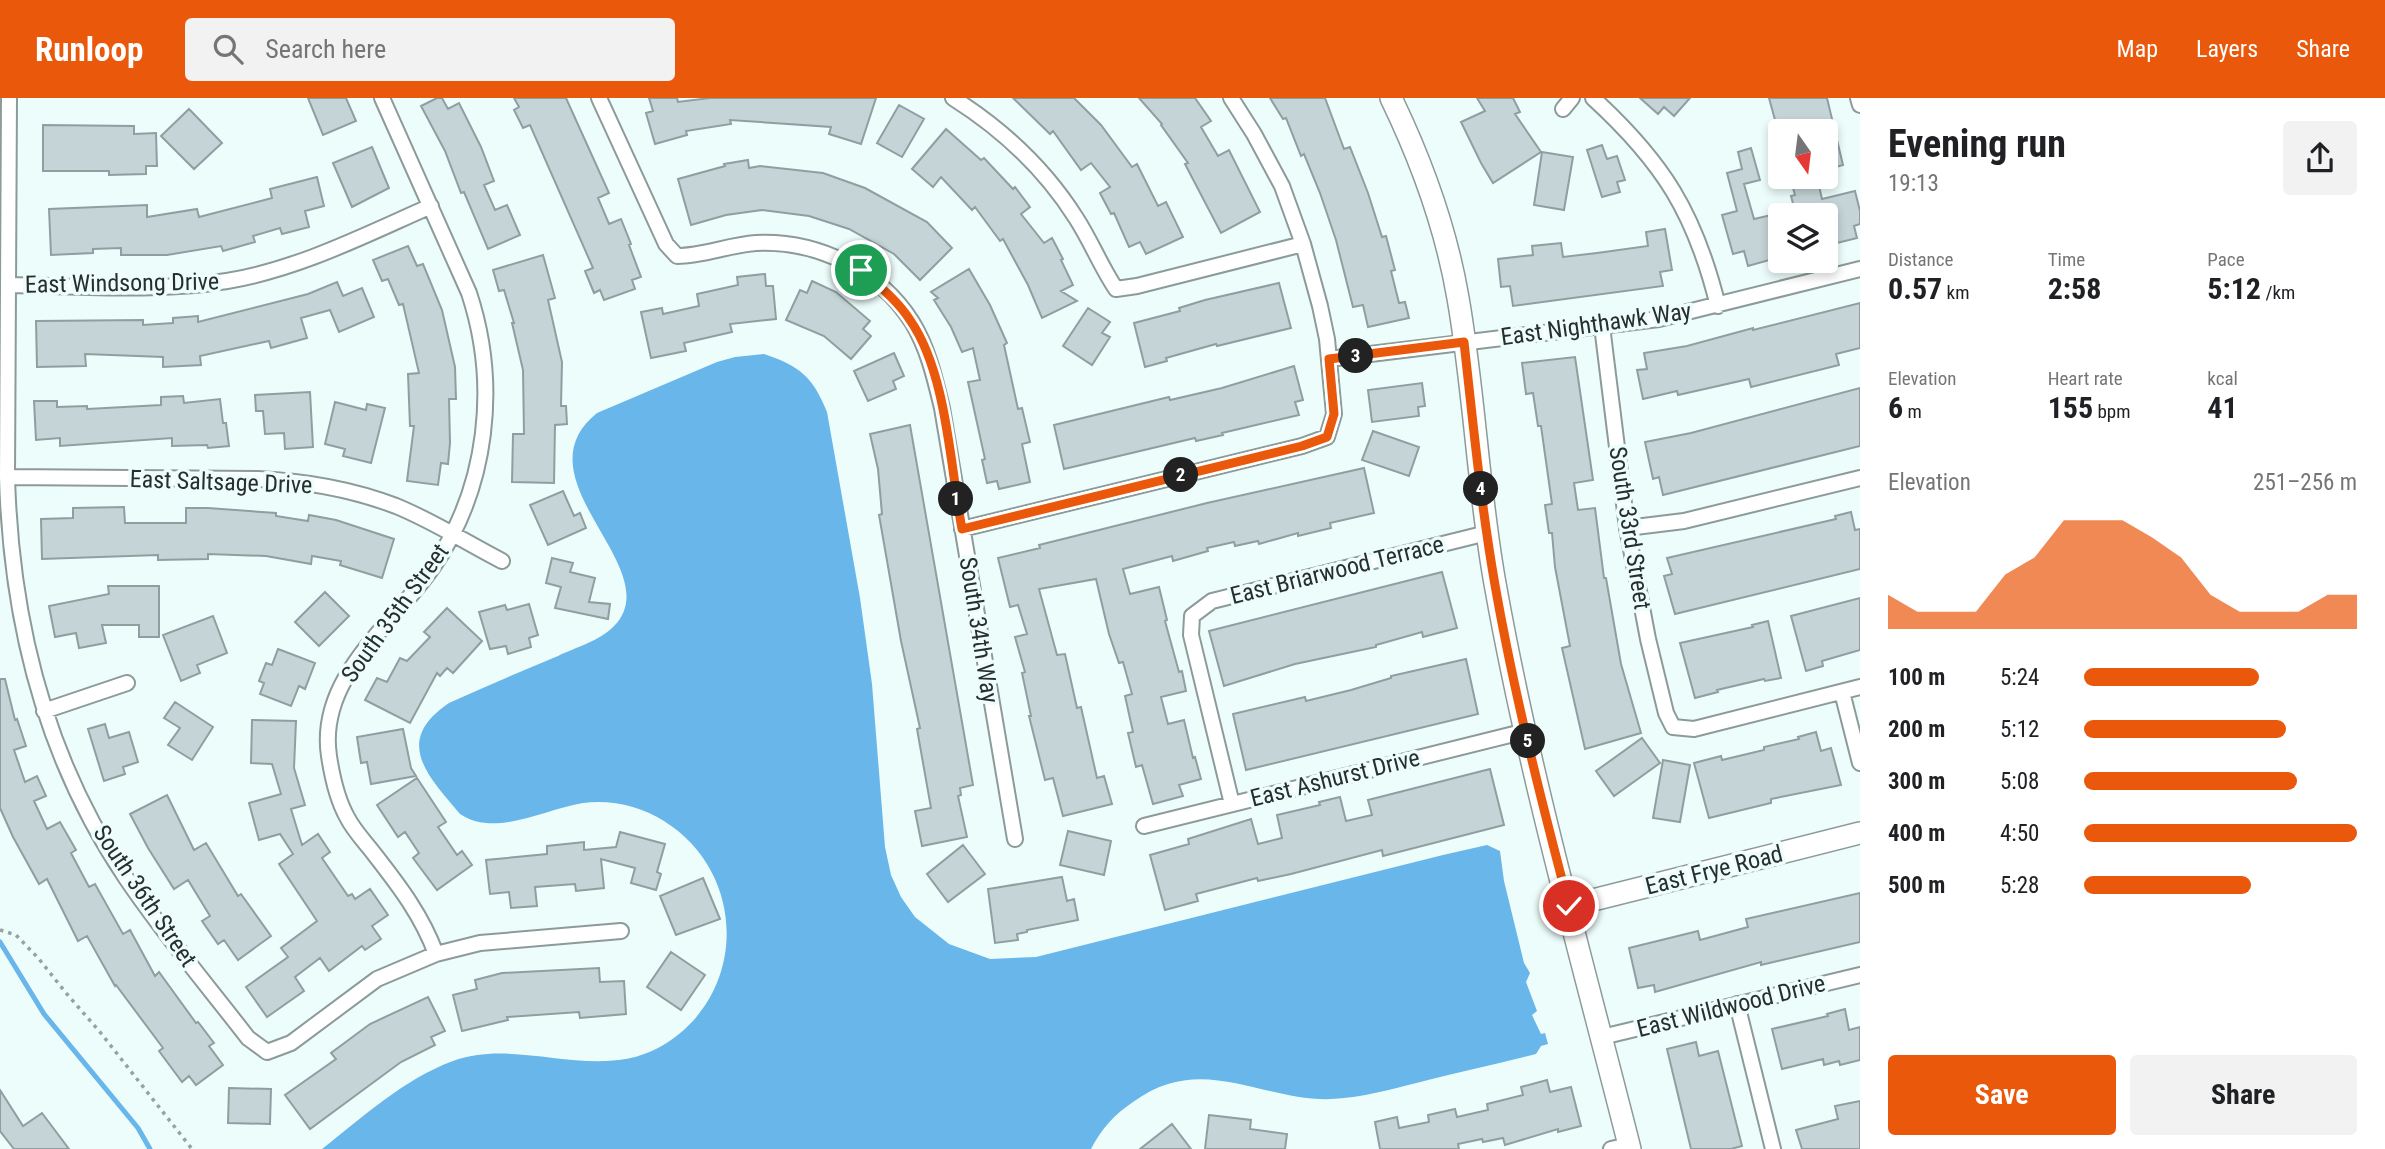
<!DOCTYPE html>
<html lang="en">
<head>
<meta charset="utf-8">
<style>
  body { margin:0; font-family:"Roboto Condensed",sans-serif; background:#f2f2f2; color:#202124; height:100vh; display:flex; flex-direction:column; font-size:26px; white-space:nowrap }
  * { box-sizing:border-box; margin:0 }
  p { font-size:23px; color:#757577 }
  .icon { flex:none; width:38px; height:38px; fill:none; stroke:currentColor; stroke-width:2; stroke-linecap:round; stroke-linejoin:round }
  .map { position:relative; flex:1; overflow:hidden }
  .panel { display:flex; flex-direction:column; background:#fff; width:525px }
  .panel>* { flex:none }
  .needle { width:46px; rotate:166deg }
  .buttons { position:absolute; left:1768px; top:21px; display:grid; gap:14px }
  .buttons a { display:grid; place-items:center; width:70px; height:70px; border-radius:7px; background:#fff; box-shadow:0 4px 10px #0003; font-size:35px }
  .pin { position:absolute; display:grid; place-items:center; width:60px; height:60px; color:#fff; margin:-30px; border:4px solid #fff; border-radius:50%; box-shadow:0 2px 7px #0007 }
  .km { position:absolute; width:35px; height:35px; margin:-18px; border-radius:50%; background:#222; color:#fff; font-size:19px; line-height:35px; text-align:center }
  .round { display:grid; place-items:center; flex:none; width:74px; height:74px; border-radius:7px; background:#f2f2f2 }
  .summary { display:flex; align-items:center; justify-content:space-between; height:119px; padding:0 28px }
  h1 { font-size:38px; font-weight:700; line-height:52px }
  .figures { display:grid; grid-template-columns:repeat(3,1fr); gap:10px; height:119px; padding:7px 28px }
  .figures div { display:grid; align-content:center }
  .figures b { font-size:30px; font-weight:700 }
  .figures small { font-size:19px; font-weight:400 }
  .figures p { font-size:19px }
  .chart { height:196px; padding:14px 28px }
  .chart p { display:flex; justify-content:space-between }
  .chart svg { width:100%; height:126px; margin-top:7px; fill:#ea580c; opacity:.7 }
  .button { display:flex; gap:14px; margin-top:auto; padding:14px 28px }
  .button a { flex:1; height:80px; border-radius:7px; background:#ea580c; color:#fff; font-size:28px; font-weight:700; line-height:80px; text-align:center }
  .button a+a { background:#f2f2f2; color:#202124 }
  ul { padding:0 28px; list-style:none; font-size:23px }
  li { display:grid; grid-template-columns:112px 84px 1fr; align-items:center; height:52px }
  li i { height:18px; border-radius:9px; background:#ea580c }
  header { display:flex; align-items:center; gap:42px; box-sizing:border-box; height:98px; padding:0 35px; background:#ea580c; color:#fff }
  header strong { font-size:33px }
  nav { display:flex; gap:38px; margin-inline-start:auto; font-size:24px }
  .search { width:490px; height:63px; background:#f2f2f2; display:flex; align-items:center; gap:18px; box-sizing:border-box; padding:0 24px; border-radius:7px; color:#757577; font-size:26px }
  main { display:flex; flex:1; min-height:0 }
  .map>svg:first-child { display:block }
  .water { fill:#68b6ea }
  .lines { fill:none; stroke-linecap:round; stroke-linejoin:round }
  .stream { stroke:#68b6ea; stroke-width:5 }
  .building { fill:#c5d4d7; stroke:#909ea2; stroke-width:2 }
  .street-casing { stroke:#8c9b99; stroke-width:18 }
  .secondary-casing { stroke:#8c9b99; stroke-width:24 }
  .path { stroke:#96a2a0; stroke-width:3.5; stroke-dasharray:3.5 5; stroke-linecap:butt }
  .street { stroke:#fff; stroke-width:14 }
  .secondary { stroke:#fff; stroke-width:21 }
  .route-casing { stroke:#fff; stroke-width:14 }
  .route { stroke:#ea580c; stroke-width:9 }
  .labels { text-anchor:middle; stroke-width:7; stroke-linejoin:round; paint-order:stroke }
  .street-label { font-size:24px; fill:#282e2d; stroke:#edfdfb }
</style>
</head>
<body>
<header>
<strong>Runloop</strong>
<div class="search"><svg class="icon" aria-label="search" viewBox="0 0 24 24"><circle cx="10" cy="10" r="6"/><path d="M15 15l6 6"/></svg>Search here</div>
<nav><a>Map</a><a>Layers</a><a>Share</a></nav>
</header>
<main>
<div class="map">
<svg width="1860" height="1051" viewBox="0 0 1860 1051">
  <rect width="100%" height="100%" fill="#edfdfb"/>
  <path class="water" d="M764,256C800,268 813,279 827,314L860,500L872,586L885,749L891,777L901,799L915,819L949,846L990,861L1036,859L1443,757L1487,747L1500,753L1504,783L1524,865L1530,875L1526,884L1537,913L1532,917L1541,936L1545,935L1548,946L1541,948L1536,956C1500,965 1464,973 1428,982C1400,989 1373,997 1344,1000C1268,1010 1206,950 1133,1004C1115,1016 1101,1031 1091,1051H322C363,1019 404,981 453,963C518,939 594,984 658,950C747,902 750,777 664,723C641,708 610,701 583,705C545,711 495,740 460,716C427,677 393,643 449,605C485,589 521,573 558,558C576,549 600,543 614,528C670,471 515,381 597,315L717,264L735,259Z"/>
  <g class="lines">
    <path class="stream" d="M0,844L44,916L138,1030L150,1051"/>
  </g>
  <path class="building" d="M308,0H346L356,23L323,37Z
    M437,0H442L448,11L459,5L481,49L494,83L484,87L495,112L507,107L520,137L488,151L464,94L461,95L445,53L421,8Z
    M514,0H566L609,95L598,100L609,126L621,121L631,146L629,147L641,179L632,182L635,191L604,202L600,192L594,195L585,173L593,170L530,27L523,30L514,12L519,9Z
    M649,0H677L678,4L710,0H876L861,46L829,36L831,29L730,22L731,26L686,33L687,37L655,46L646,15L653,13Z
    M1013,0H1074L1101,27L1132,69L1137,66L1158,108L1166,104L1183,139L1146,156L1140,144L1129,149L1114,115L1111,116L1100,95L1110,89L1091,65L1081,72L1053,33L1050,36Z
    M1139,0H1195L1211,23L1201,29L1218,58L1229,52L1260,114L1221,135L1185,66L1188,65L1161,27L1162,26Z
    M1270,0H1325L1344,51L1350,49L1368,95L1382,139L1386,138L1395,172L1391,173L1399,205L1405,204L1409,220L1368,229L1363,207L1353,209L1336,142L1320,95L1304,56L1301,58L1286,20L1283,21Z
    M1477,0H1513L1520,14L1515,16L1541,54L1493,85L1481,65L1461,24L1485,13Z
    M1640,0H1690L1674,18L1664,9L1658,16Z
    M1769,0H1827L1843,67L1825,72V33H1778Z
    M899,7L924,21L902,59L877,45Z
    M189,11L222,45L194,71L161,38Z
    M43,27L134,28V36L156,35L157,68H146V76L109,77V73H43Z
    M946,31L981,62L984,60L1013,91L1015,89L1030,109L1021,116L1044,145L1052,140L1063,161L1061,162L1073,187L1061,193L1077,203L1042,220L1028,187L1003,141L1000,143L975,109L972,112L941,79L933,89L912,71Z
    M1602,47L1607,61L1617,58L1625,82L1617,84L1620,94L1602,99L1587,52Z
    M372,49L389,90L352,109L333,65Z
    M1751,50L1760,82L1744,86L1754,121L1780,115V159L1748,168L1744,153L1733,156L1722,117L1737,113L1727,75L1742,71L1738,54Z
    M1542,54L1573,59L1564,112L1534,107Z
    M748,62L749,70L760,68L823,75L865,90L927,124L952,150L920,182L894,156L849,131L809,118L762,112L726,117L691,127L678,81L725,68L724,66Z
    M317,79L324,108L305,113L309,129L282,136L280,130L253,138L255,144L223,153L221,148L167,157H121V150L93,151V155L51,157L49,111L147,107V119L197,111L199,119L272,100L270,91Z
    M1790,79H1817L1822,101L1855,93L1860,113V126L1854,128L1857,140L1825,148V117H1796L1791,98L1795,97Z
    M1665,131L1672,172L1660,174L1663,188L1513,208L1510,188L1501,189L1498,161L1533,157L1532,148L1561,145L1563,159L1597,155L1648,148L1646,134Z
    M408,148L417,168L423,166L442,212L455,269L456,301H449L450,345L448,366L441,365L438,387L407,383L414,328H410L408,276L419,275L403,206L399,207L388,181L382,183L373,162Z
    M543,157L555,200L548,202L562,264L561,308H566L567,326L555,327L554,385L512,384L513,336H524L523,272L512,225H514L504,192L499,193L493,172Z
    M969,171L990,207L1007,245L1004,247L1018,311L1022,310L1030,344L1022,346L1030,384L999,391L997,383L987,385L982,362L985,361L968,284L980,282L973,250L962,254L951,229L934,202L938,200L931,194Z
    M765,176L766,188H773L776,221L730,226L732,234L684,245L686,253L651,260L641,214L662,210L663,216L699,208L697,196L738,187L737,179Z
    M812,183L836,194L870,223L863,231L871,238L851,261L824,238L786,222L800,192L807,195Z
    M337,184L343,198L362,190L374,219L339,234L330,212L301,220L307,240L271,250L269,243L200,258L201,267L163,269V259L85,256L86,268L37,269L36,223L143,222V227L173,225V220L198,218V224L308,196Z
    M1279,185L1291,230L1217,248L1216,246L1166,260L1167,263L1145,269L1134,225L1180,213L1179,210L1205,202Z
    M1860,205V250L1836,256L1839,267L1751,289L1749,281L1678,297L1677,293L1643,301L1637,272L1647,271L1644,255L1687,248L1753,230V232Z
    M1088,210L1110,224L1102,235L1110,239L1092,267L1063,248Z
    M894,255L904,278L893,283L896,291L868,303L854,273Z
    M1575,259L1593,382L1574,385L1578,412L1595,410L1604,480H1606L1621,566L1641,635L1585,651L1562,550L1570,548L1555,469L1552,435H1549L1545,407L1552,406L1541,328H1538L1533,295L1526,296L1522,265Z
    M1294,268L1303,302L1295,304L1299,317L1222,335L1223,337L1196,343L1195,340L1064,371L1054,327L1169,299L1170,302L1222,290Z
    M1422,285L1425,308L1418,309L1419,318L1372,324L1368,292Z
    M1860,290V348L1663,397L1659,379L1653,381L1645,344L1691,335Z
    M310,294L313,349L285,351L284,335L265,336L263,313H256L255,297Z
    M183,298L184,305L220,301L223,325H226L229,348L208,350L207,347L172,348V340L60,348V340L36,342L34,303H57V309L87,308V311L161,307V299Z
    M335,304L366,312L367,306L385,310L371,365L343,358L345,351L325,346Z
    M910,327L973,687L960,690L961,697L958,698L967,739L922,748L915,713L931,710L917,631L920,630L901,543L879,417L882,416L878,371L870,336Z
    M1373,333L1419,349L1409,378L1362,362Z
    M1364,370L1374,415L1330,425L1331,430L1298,438V435L1259,446L1258,443L1235,448L1234,444L1207,450L1208,453L1173,463L1172,458L1123,471L1130,496L1159,489L1167,522L1165,523L1179,574L1182,573L1186,593L1161,599L1168,626L1184,622L1193,660L1195,659L1201,681L1179,687L1183,698L1153,706L1142,667L1136,669L1128,635L1133,634L1125,598L1132,596L1123,564L1119,565L1109,536L1096,481L1039,491L1057,557L1065,556L1077,610L1081,609L1097,680L1104,678L1112,706L1063,718L1053,680L1045,682L1029,618H1031L1022,575L1025,574L1015,539L1027,536L1018,507L1010,509L998,460L1040,450L1039,447L1207,405Z
    M563,393L574,418L580,415L586,430L548,447L530,407Z
    M124,409L125,425H186V410H208L276,415V418L308,423L309,417L336,422L394,441L382,480L340,467L341,463L312,458L311,466L266,458L208,456V461L158,462V457L42,461L41,421L73,420V410Z
    M1851,414L1855,432L1860,431V471L1675,516L1664,478L1672,476L1667,460L1836,421L1835,418Z
    M552,460L573,465L570,474L595,480L589,504L610,506L608,521L555,510L561,489L546,485Z
    M1442,474L1457,530L1423,539L1422,534L1376,547V549L1295,566L1224,588L1209,533Z
    M108,488H159V539H139V527H102L106,545L79,550L76,535L55,539L49,508L109,496Z
    M325,494L349,518L319,548L295,524Z
    M1860,500V552L1822,563L1823,568L1806,573L1791,518Z
    M529,506L538,537L529,540L531,549L508,556L506,548L490,551L479,514L505,507L507,512Z
    M447,510L482,543L453,575L447,570L440,578L437,575L410,625L365,602L377,580L387,584L400,560L407,563L430,539L424,534Z
    M213,518L227,555L197,567L200,575L181,583L163,537Z
    M1768,523L1781,580L1765,583L1764,581L1717,592L1718,594L1695,600L1680,545L1753,529L1752,527Z
    M278,551L315,565L305,591L299,588L291,608L260,596L264,585L259,583L266,565L272,567Z
    M1466,561L1478,616L1246,672L1233,616L1305,599L1306,603L1351,592L1391,580V578Z
    M0,581H5L15,622L17,621L26,648L14,652L25,684L37,678L46,698L34,703L47,731L60,724L76,752L71,755L89,789L95,786L123,836L130,832L155,878L159,874L196,925L198,924L214,945L209,948L223,967L196,987L189,978L182,984L159,953L163,950L116,887L115,888L87,838L78,843L47,781L39,786L13,739L0,710Z
    M175,604L213,629L192,662L168,647L180,630L164,620Z
    M252,622L296,623L294,670L305,707L291,711L302,747L318,736L330,754L322,760L348,798L352,796L355,801L370,791L388,817L372,828L381,841L365,852L362,848L329,873L320,860L295,879L304,893L267,919L246,889L288,859L281,850L317,823L279,766L293,756L280,736L259,742L249,705L281,696L272,666L251,665Z
    M105,626L109,640L129,634L138,664L123,669L125,676L104,683L88,631Z
    M403,631L411,670L416,678L371,686L367,664L361,665L357,639Z
    M1816,634L1821,653L1831,650L1841,687L1771,701V705L1709,720L1694,665L1721,658L1722,662L1764,652V649L1799,641L1798,639Z
    M1642,640L1660,665L1614,698L1596,673Z
    M1663,662L1690,667L1680,724L1653,720Z
    M1490,671L1504,727L1383,758L1382,752L1291,776L1258,783L1257,780L1196,796L1198,803L1165,812L1150,757L1189,746L1188,741L1251,721L1258,746L1282,740L1277,717L1320,707L1319,704L1340,699L1346,723L1372,717L1368,702Z
    M417,680L446,724L438,729L457,757L462,753L472,767L437,792L413,760L419,755L405,734L398,739L377,707Z
    M167,697L194,752L206,745L238,798L241,796L271,838L238,862L224,842L218,846L202,823L210,818L188,782L174,791L148,750L130,716Z
    M1068,733L1111,743L1104,777L1060,767Z
    M620,734L665,746L657,774L661,776L656,792L631,785L635,770L601,761L604,790L576,793L575,786L535,789L537,808L511,810L509,794L490,796L486,762L547,756V748L584,744V752L616,749Z
    M963,747L985,776L948,804L927,776Z
    M1062,779L1067,803L1074,801L1078,822L1027,832V834L1017,836L1018,842L995,845L988,791Z
    M703,780L720,821L676,837L660,798Z
    M1860,795V844L1761,867V864L1655,894L1654,887L1638,890L1629,850L1698,833L1700,842L1748,829L1746,821Z
    M671,854L705,877L681,912L647,889Z
    M599,870L600,884L624,883L626,916L580,920L579,914L507,919L508,922L462,933L453,897L477,891L475,882L502,875Z
    M428,899L445,933L431,939L435,947L401,964L310,1031L285,997L336,961L331,955L370,926Z
    M1845,911L1849,932L1860,929V962L1840,967L1839,963L1824,967L1823,961L1782,971L1772,931L1828,918L1827,916Z
    M1696,944L1699,958L1718,953L1742,1048L1731,1051H1691L1667,951Z
    M1547,982L1550,994L1571,989L1581,1028L1558,1034V1031L1505,1047L1503,1040L1483,1044L1482,1041L1458,1046L1459,1051H1380L1375,1024L1397,1019L1399,1030L1429,1024L1428,1017L1455,1011L1457,1019L1488,1012L1487,1006L1523,997L1521,989Z
    M229,990L271,991L270,1026L228,1025Z
    M0,992L23,1028L42,1015L69,1051H14L0,1033Z
    M1860,1003V1051H1802L1796,1032L1838,1021L1835,1008Z
    M1209,1017L1251,1022L1250,1031L1287,1036L1285,1051H1205Z
    M1172,1026L1191,1051H1140Z"/>
  <g class="lines">
    <g class="street-casing">
      <path id="street" d="M9,0L7,379C11,522 45,660 126,780C163,835 207,887 248,940L267,954L291,945L377,881L436,856L480,845L621,833
        M382,0L469,195C499,286 488,389 433,469C394,526 317,579 329,658C332,678 337,701 347,719C354,733 366,745 375,757C400,789 422,818 436,856
        M599,0L666,146L677,158C704,158 728,147 756,145C817,142 879,172 912,224C928,250 935,281 942,310L1015,741
        M953,0C1002,31 1045,71 1076,120C1091,143 1101,169 1116,191L1137,188L1303,146
        M1593,0C1663,64 1695,115 1718,208
        M1858,0L1860,7
        M1563,11L1572,0
        M9,187C81,188 156,194 227,183C299,171 365,137 431,108
        M1602,228L1627,430L1648,541L1666,615L1673,629L1694,631L1860,589
        M1329,261L1659,221L1860,171
        M7,379L258,381C306,383 351,391 396,408C433,423 467,445 502,463
        M1627,430L1684,423L1860,380
        M962,431L1302,348L1327,339L1334,316L1327,241L1320,208L1303,146L1282,88L1254,36L1231,0
        M1842,594L1860,665
        M44,613L127,585
        M1232,706L1191,537L1192,518L1212,503L1487,435
        M1144,728L1526,633
        M1737,906L1773,1051
        M1602,939L1860,877
        M1611,1051L1629,1047"/>
    </g>
    <g class="secondary-casing">
      <path id="secondary" d="M1391,0C1422,64 1446,130 1458,200C1475,297 1478,395 1496,491C1530,680 1583,865 1630,1051
        M1569,808L1860,735"/>
    </g>
    <path class="path" d="M0,832L16,837L39,861L66,895L100,934L192,1051"/>
    <use href="#street" class="street"/>
    <use href="#secondary" class="secondary"/>
  </g>
  <g class="lines">
    <g class="route-casing">
      <path id="route" d="M861,172C879,188 897,202 910,222C947,275 950,368 962,431L1302,348L1327,339L1334,316L1329,261L1464,244C1473,325 1481,407 1495,487C1514,595 1541,702 1569,808"/>
    </g>
    <use href="#route" class="route"/>
  </g>
  <g class="labels">
    <g class="street-label">
      <text transform="translate(122 185) rotate(-1)" y="8">East Windsong Drive</text>
      <text transform="translate(1596 226) rotate(-8)" y="8">East Nighthawk Way</text>
      <text transform="translate(221 384) rotate(2)" y="8">East Saltsage Drive</text>
      <text transform="translate(1630 430) rotate(81)" y="8">South 33rd Street</text>
      <text transform="translate(1337 472) rotate(-14)" y="8">East Briarwood Terrace</text>
      <text transform="translate(395 515) rotate(-54)" y="8">South 35th Street</text>
      <text transform="translate(979 532) rotate(81)" y="8">South 34th Way</text>
      <text transform="translate(1335 680) rotate(-14)" y="8">East Ashurst Drive</text>
      <text transform="translate(1714 772) rotate(-14)" y="8">East Frye Road</text>
      <text transform="translate(145 798) rotate(56)" y="8">South 36th Street</text>
      <text transform="translate(1731 908) rotate(-14)" y="8">East Wildwood Drive</text>
    </g>
  </g>
</svg>
<div class="buttons">
<a><svg class="needle" viewBox="-14 -14 28 28"><path d="M0-13l5 13h-10z" fill="#e53935"/><path d="M0 13l5-13h-10z" fill="#757577"/></svg></a>
<a><svg class="icon" aria-label="layers" viewBox="0 0 24 24"><path d="M12 4l9 5-9 5-9-5zM3 14l9 5 9-5"/></svg></a>
</div>
<div class="pin" style="left:861px;top:172px;background:#1e9e55"><svg class="icon" aria-label="arrive" viewBox="0 0 24 24"><path d="M6 21V4h12l-3 4 3 4H6"/></svg></div>
<div class="pin" style="left:1569px;top:808px;background:#d93025"><svg class="icon" aria-label="check" viewBox="0 0 24 24"><path d="M5 12l5 5 9-10"/></svg></div>
<b class="km" style="left:956px;top:401px">1</b>
<b class="km" style="left:1181px;top:377px">2</b>
<b class="km" style="left:1356px;top:258px">3</b>
<b class="km" style="left:1481px;top:391px">4</b>
<b class="km" style="left:1528px;top:643px">5</b>
</div>
<section class="panel">
<div class="summary"><div><h1>Evening run</h1><p>19:13</p></div><a class="round"><svg class="icon" aria-label="share" viewBox="0 0 24 24"><path d="M12 15V3M7 8l5-5 5 5M5 13v7h14v-7"/></svg></a></div>
<div class="figures">
<div><p>Distance</p><b>0.57<small> km</small></b></div>
<div><p>Time</p><b>2:58</b></div>
<div><p>Pace</p><b>5:12<small> /km</small></b></div>
</div>
<div class="figures">
<div><p>Elevation</p><b>6<small> m</small></b></div>
<div><p>Heart rate</p><b>155<small> bpm</small></b></div>
<div><p>kcal</p><b>41</b></div>
</div>
<div class="chart"><p><span>Elevation</span>251–256 m</p>
<svg viewBox="0 0 160 44" preserveAspectRatio="none"><path d="M0 44V32L10 38L20 38L30 38L40 25L50 19L60 6L70 6L80 6L90 12L100 19L110 32L120 38L130 38L140 38L150 32L160 32V44z"/></svg>
</div>
<ul>
<li><b>100 m</b>5:24<i style="width:64%"></i></li>
<li><b>200 m</b>5:12<i style="width:74%"></i></li>
<li><b>300 m</b>5:08<i style="width:78%"></i></li>
<li><b>400 m</b>4:50<i style="width:100%"></i></li>
<li><b>500 m</b>5:28<i style="width:61%"></i></li>
</ul>
<div class="button"><a>Save</a><a>Share</a></div>
</section>
</main>
</body>
</html>
